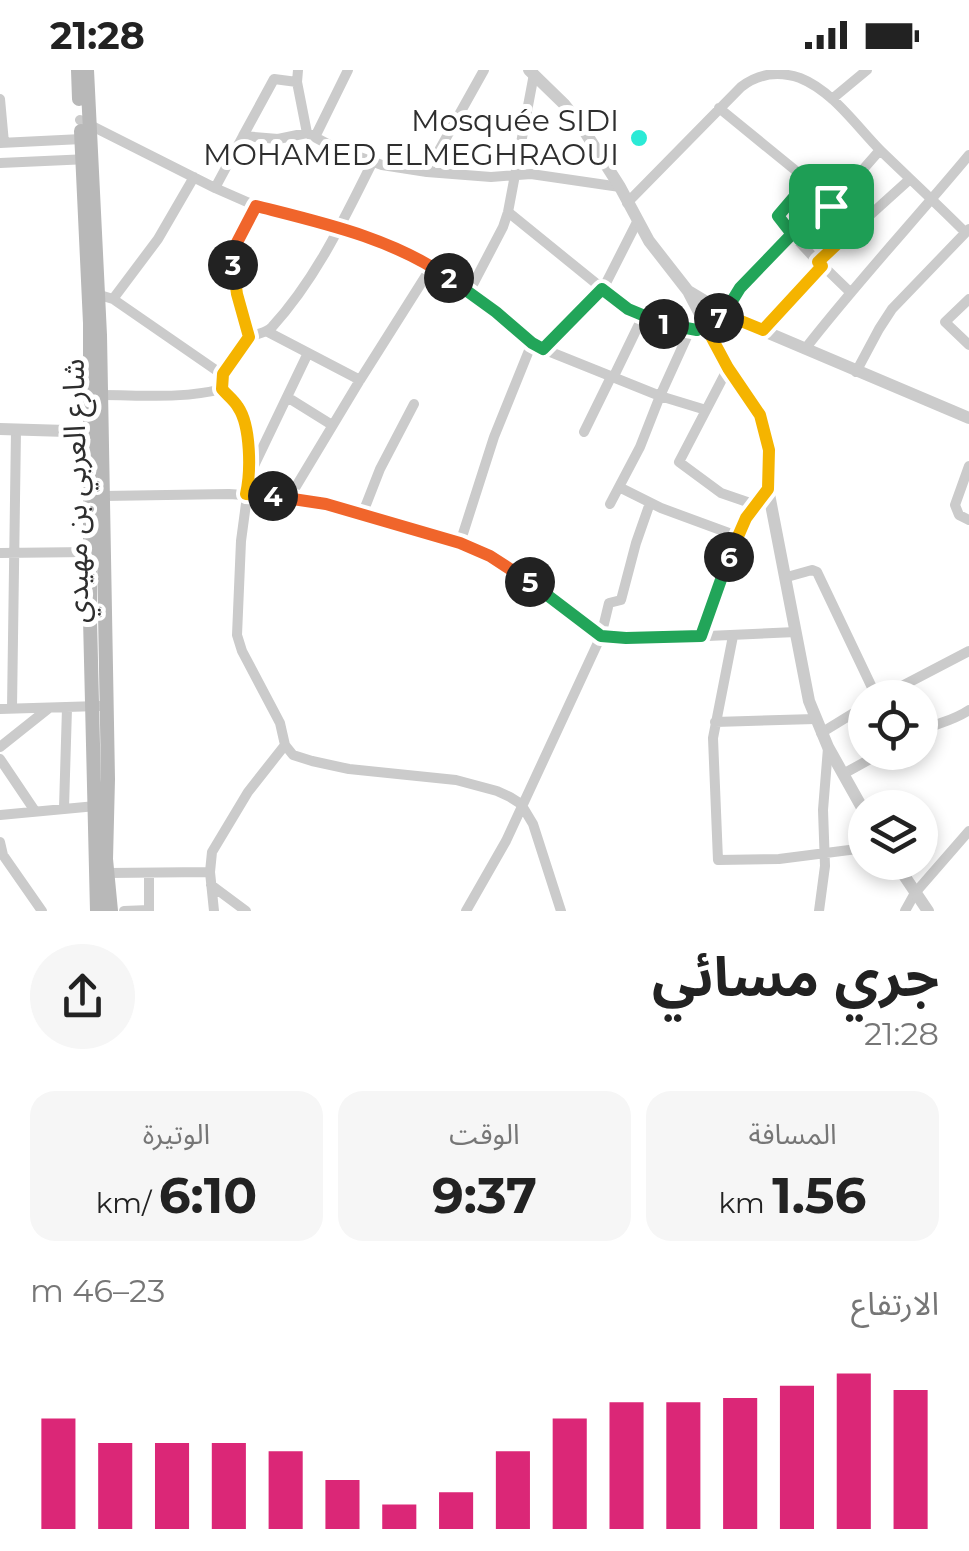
<!DOCTYPE html>
<html lang="ar">
<head>
<meta charset="utf-8">
<style>
  body { margin:0; font-family:Montserrat,"Noto Sans Arabic",sans-serif; background:#f6f6f6; color:#222; direction:rtl; height:100vh; display:flex; flex-direction:column; font-size:38px; white-space:nowrap }
  * { box-sizing:border-box; margin:0 }
  p { font-size:32px; color:#767676 }
  .icon { flex:none; width:55px; height:55px; fill:none; stroke:currentColor; stroke-width:2; stroke-linecap:round; stroke-linejoin:round }
  .map { position:relative; height:841px; overflow:hidden; direction:ltr }
  .sheet { display:flex; flex-direction:column; background:#fff; flex:1 }
  .sheet>* { flex:none }
  .buttons { position:absolute; left:848px; top:610px; display:grid; gap:20px }
  .buttons a { display:grid; place-items:center; width:90px; height:90px; border-radius:50%; background:#fff; box-shadow:0 5px 15px #0003; font-size:50px }
  .pin { position:absolute; display:grid; place-items:center; width:85px; height:85px; color:#fff; margin:-42px; border-radius:20px; box-shadow:0 5px 15px #0006 }
  .km { position:absolute; width:50px; height:50px; margin:-25px; border-radius:50%; background:#222; color:#fff; font-size:28px; line-height:50px; text-align:center }
  .round { display:grid; place-items:center; flex:none; width:105px; height:105px; border-radius:52px; background:#f6f6f6 }
  .head { display:flex; align-items:center; justify-content:space-between; height:170px; padding:0 30px }
  h1 { font-size:55px; font-weight:700; line-height:75px }
  .stats { display:grid; grid-template-columns:repeat(3,1fr); gap:15px; height:170px; padding:10px 30px }
  .stats div { display:grid; align-content:center; border-radius:25px; background:#f6f6f6; text-align:center }
  .stats b { font-size:50px; font-weight:700 }
  .stats small { font-size:28px; font-weight:400 }
  .stats p { font-size:28px }
  .chart { height:280px; padding:20px 30px }
  .chart p { display:flex; justify-content:space-between }
  .chart svg { width:100%; height:180px; margin-top:10px; stroke:#db2777; stroke-width:6 }
  .status { display:flex; justify-content:space-between; align-items:center; height:70px; padding:0 50px; background:#fff; direction:ltr }
  .status svg { height:28px; fill:currentColor }
  .map>svg:first-child { display:block }
  .lines { fill:none; stroke-linecap:round; stroke-linejoin:round }
  .minor { stroke:#cbcbcb; stroke-width:10 }
  .tertiary { stroke:#cbcbcb; stroke-width:12 }
  .secondary { stroke:#b8b8b8; stroke-width:14 }
  .split-1-casing { stroke:#fff; stroke-width:20 }
  .split-2-casing { stroke:#fff; stroke-width:20 }
  .split-3-casing { stroke:#fff; stroke-width:20 }
  .split-4-casing { stroke:#fff; stroke-width:20 }
  .split-5-casing { stroke:#fff; stroke-width:20 }
  .split-6-casing { stroke:#fff; stroke-width:20 }
  .split-7-casing { stroke:#fff; stroke-width:20 }
  .split-8-casing { stroke:#fff; stroke-width:20 }
  .split-1 { stroke:#22a559; stroke-width:12 }
  .split-2 { stroke:#22a559; stroke-width:12 }
  .split-3 { stroke:#f0652b; stroke-width:12 }
  .split-4 { stroke:#f5b400; stroke-width:12 }
  .split-5 { stroke:#f0652b; stroke-width:12 }
  .split-6 { stroke:#22a559; stroke-width:12 }
  .split-7 { stroke:#f5b400; stroke-width:12 }
  .split-8 { stroke:#f5b400; stroke-width:12 }
  .poi-dot { fill:#2bead6; stroke:#fff; stroke-width:4 }
  .labels { text-anchor:middle; stroke-width:10; stroke-linejoin:round; paint-order:stroke }
  .poi-label { font-size:30px; fill:#2e2e2e; stroke:#fff; text-anchor:end }
  .street-label { font-size:30px; fill:#2e2e2e; stroke:#fff }
</style>
</head>
<body>
<div class="status"><b>21:28</b><svg viewBox="0 0 49 12"><path d="M0 12V9h3v3zM5 12V6h3v6zM10 12V3h3v9zM15 12V0h3v12zM26 1h20v11H26zM47 4h2v5h-2z"/></svg></div>
<div class="map">
<svg width="969" height="841" viewBox="0 0 969 841">
  <rect width="100%" height="100%" fill="#fff"/>
  <g class="lines">
    <path class="minor" d="M298,0L297,12L307,63
      M0,29L4,73
      M832,29L867,0
      M719,38L795,100L853,159
      M80,50L215,118L243,66L278,69L307,63L337,79L382,95L427,102L491,107L531,104L620,117
      M243,66L274,9L297,12
      M315,67L348,0
      M0,73L82,69
      M373,91C344,149 316,209 272,257C265,264 259,262 251,267C237,274 222,303 222,319L238,335L242,345L250,404L241,471L237,565L242,581L280,653L285,675L293,685L312,691L349,699L456,710L497,721L510,727L521,734L533,754L561,841
      M0,93L89,89
      M427,102L484,0
      M215,118L256,136L351,160L418,189L469,222L532,273L543,279L603,219L508,142
      M627,133L741,17C759,3 779,1 800,8C833,21 857,57 881,81C909,108 938,135 965,162
      M831,136L880,80
      M637,152L603,219C624,242 686,274 715,252C726,244 731,231 739,221C755,201 775,183 792,164L818,192L910,109
      M792,164L778,146L807,112
      M819,192L850,222
      M469,222L503,157L508,142L534,4
      M93,223L113,229L223,305
      M113,229L158,169L194,107
      M969,229L945,252L969,275
      M763,260L822,195
      M268,262L360,310L432,196
      M249,267L237,224L231,186L256,136
      M543,279L660,326L690,260
      M805,279C857,212 915,150 969,85
      M728,298L679,392L721,423L756,435
      M856,302L879,259L892,239L969,159
      M613,308L643,246
      M102,325C142,325 183,329 222,319
      M287,327L332,355
      M584,362L611,307
      M969,396L955,435L959,445L969,450
      M250,404L308,283
      M619,417L661,438L737,466
      M104,426L229,424L289,428L360,310
      M289,428L326,435L460,473L490,486L550,526L601,566L609,533L621,530L636,473L650,433
      M610,434L640,377L660,326L706,340
      M362,445L380,399L414,334
      M460,473L494,367L532,273
      M0,483L90,482
      M787,507L812,500L817,502L877,628
      M701,566L737,466L760,430
      M733,566L713,668L718,790L779,789L865,778
      M879,628L969,581
      M12,638L16,360
      M0,639L99,636
      M715,652L815,649
      M920,662C936,653 953,651 969,640
      M821,663L865,636
      M0,677L49,638
      M0,689L35,741
      M843,704L883,682
      M64,738L67,638
      M0,745L96,736
      M0,772L3,785L42,841
      M107,803L210,802
      M149,803V841
      M211,815L246,841
      M124,841L149,840
      M214,841L210,802L212,782L248,722L285,675
      M466,841L506,771L601,566L685,567L796,562
      M819,841L825,796L823,740L828,678
      M905,841L915,823L969,761"/>
    <path class="tertiary" d="M529,0L564,34L580,54L620,117L649,171L688,221L733,248L969,348
      M689,223L728,298L755,335L763,352L769,380L768,419L809,631L828,677L865,743
      M0,359L100,362
      M895,792L928,841"/>
    <path class="secondary" d="M78,0L79,29
      M87,0L100,265L108,709L106,789L111,841
      M81,61L90,253V549L97,841"/>
  </g>
  <g class="lines">
    <g class="split-1-casing">
      <path id="split-1" d="M664,254L697,260L715,252L724,244L740,218L792,164L778,146L807,112L831,136"/>
    </g>
    <g class="split-2-casing">
      <path id="split-2" d="M449,208L496,242L532,273L543,279L602,219L628,239L664,254"/>
    </g>
    <g class="split-3-casing">
      <path id="split-3" d="M233,195L232,182L256,136C323,153 392,168 449,208"/>
    </g>
    <g class="split-4-casing">
      <path id="split-4" d="M233,195L237,224L249,267L223,304L222,319C227,325 234,330 238,337C251,356 251,402 246,424L273,426"/>
    </g>
    <g class="split-5-casing">
      <path id="split-5" d="M273,426L326,434L460,473L490,486L530,512"/>
    </g>
    <g class="split-6-casing">
      <path id="split-6" d="M530,512L601,566L626,568L701,566L729,487"/>
    </g>
    <g class="split-7-casing">
      <path id="split-7" d="M719,248L706,257L728,298L760,345L769,380L768,419L746,448L729,487"/>
    </g>
    <g class="split-8-casing">
      <path id="split-8" d="M719,248L724,244L763,260L822,196L818,192L853,159L831,136"/>
    </g>
    <use href="#split-1" class="split-1"/>
    <use href="#split-2" class="split-2"/>
    <use href="#split-3" class="split-3"/>
    <use href="#split-4" class="split-4"/>
    <use href="#split-5" class="split-5"/>
    <use href="#split-6" class="split-6"/>
    <use href="#split-7" class="split-7"/>
    <use href="#split-8" class="split-8"/>
  </g>
  <circle class="poi-dot" cx="639" cy="68" r="10"/>
  <g class="labels">
    <g class="poi-label">
      <text x="619" y="61">Mosquée SIDI<tspan x="619" dy="34">MOHAMED ELMEGHRAOUI</tspan></text>
    </g>
    <g class="street-label">
      <text transform="translate(76 421) rotate(-91)" y="10">شارع العربي بن مهيدي</text>
    </g>
  </g>
</svg>
<div class="buttons">
<a><svg class="icon" aria-label="locate" viewBox="0 0 24 24"><circle cx="12" cy="12" r="6"/><path d="M12 2v4M12 18v4M2 12h4M18 12h4"/></svg></a>
<a><svg class="icon" aria-label="layers" viewBox="0 0 24 24"><path d="M12 4l9 5-9 5-9-5zM3 14l9 5 9-5"/></svg></a>
</div>
<div class="pin" style="left:831px;top:136px;background:#1e9e55"><svg class="icon" aria-label="arrive" viewBox="0 0 24 24"><path d="M6 21V4h12l-3 4 3 4H6"/></svg></div>
<b class="km" style="left:664px;top:254px">1</b>
<b class="km" style="left:449px;top:208px">2</b>
<b class="km" style="left:233px;top:195px">3</b>
<b class="km" style="left:273px;top:426px">4</b>
<b class="km" style="left:530px;top:512px">5</b>
<b class="km" style="left:729px;top:487px">6</b>
<b class="km" style="left:719px;top:248px">7</b>
</div>
<section class="sheet">
<div class="head"><div><h1>جري مسائي</h1><p>21:28</p></div><a class="round"><svg class="icon" aria-label="share" viewBox="0 0 24 24"><path d="M12 15V3M7 8l5-5 5 5M5 13v7h14v-7"/></svg></a></div>
<div class="stats">
<div><p>المسافة</p><b>1.56<small> km</small></b></div>
<div><p>الوقت</p><b>9:37</b></div>
<div><p>الوتيرة</p><b>6:10<small> /km</small></b></div>
</div>
<div class="chart"><p><span>الارتفاع</span>23–46 m</p>
<svg viewBox="0 0 160 44" preserveAspectRatio="none"><path d="M5 44V17M15 44V23M25 44V23M35 44V23M45 44V25M55 44V32M65 44V38M75 44V35M85 44V25M95 44V17M105 44V13M115 44V13M125 44V12M135 44V9M145 44V6M155 44V10"/></svg>
</div>
</section>
</body>
</html>
